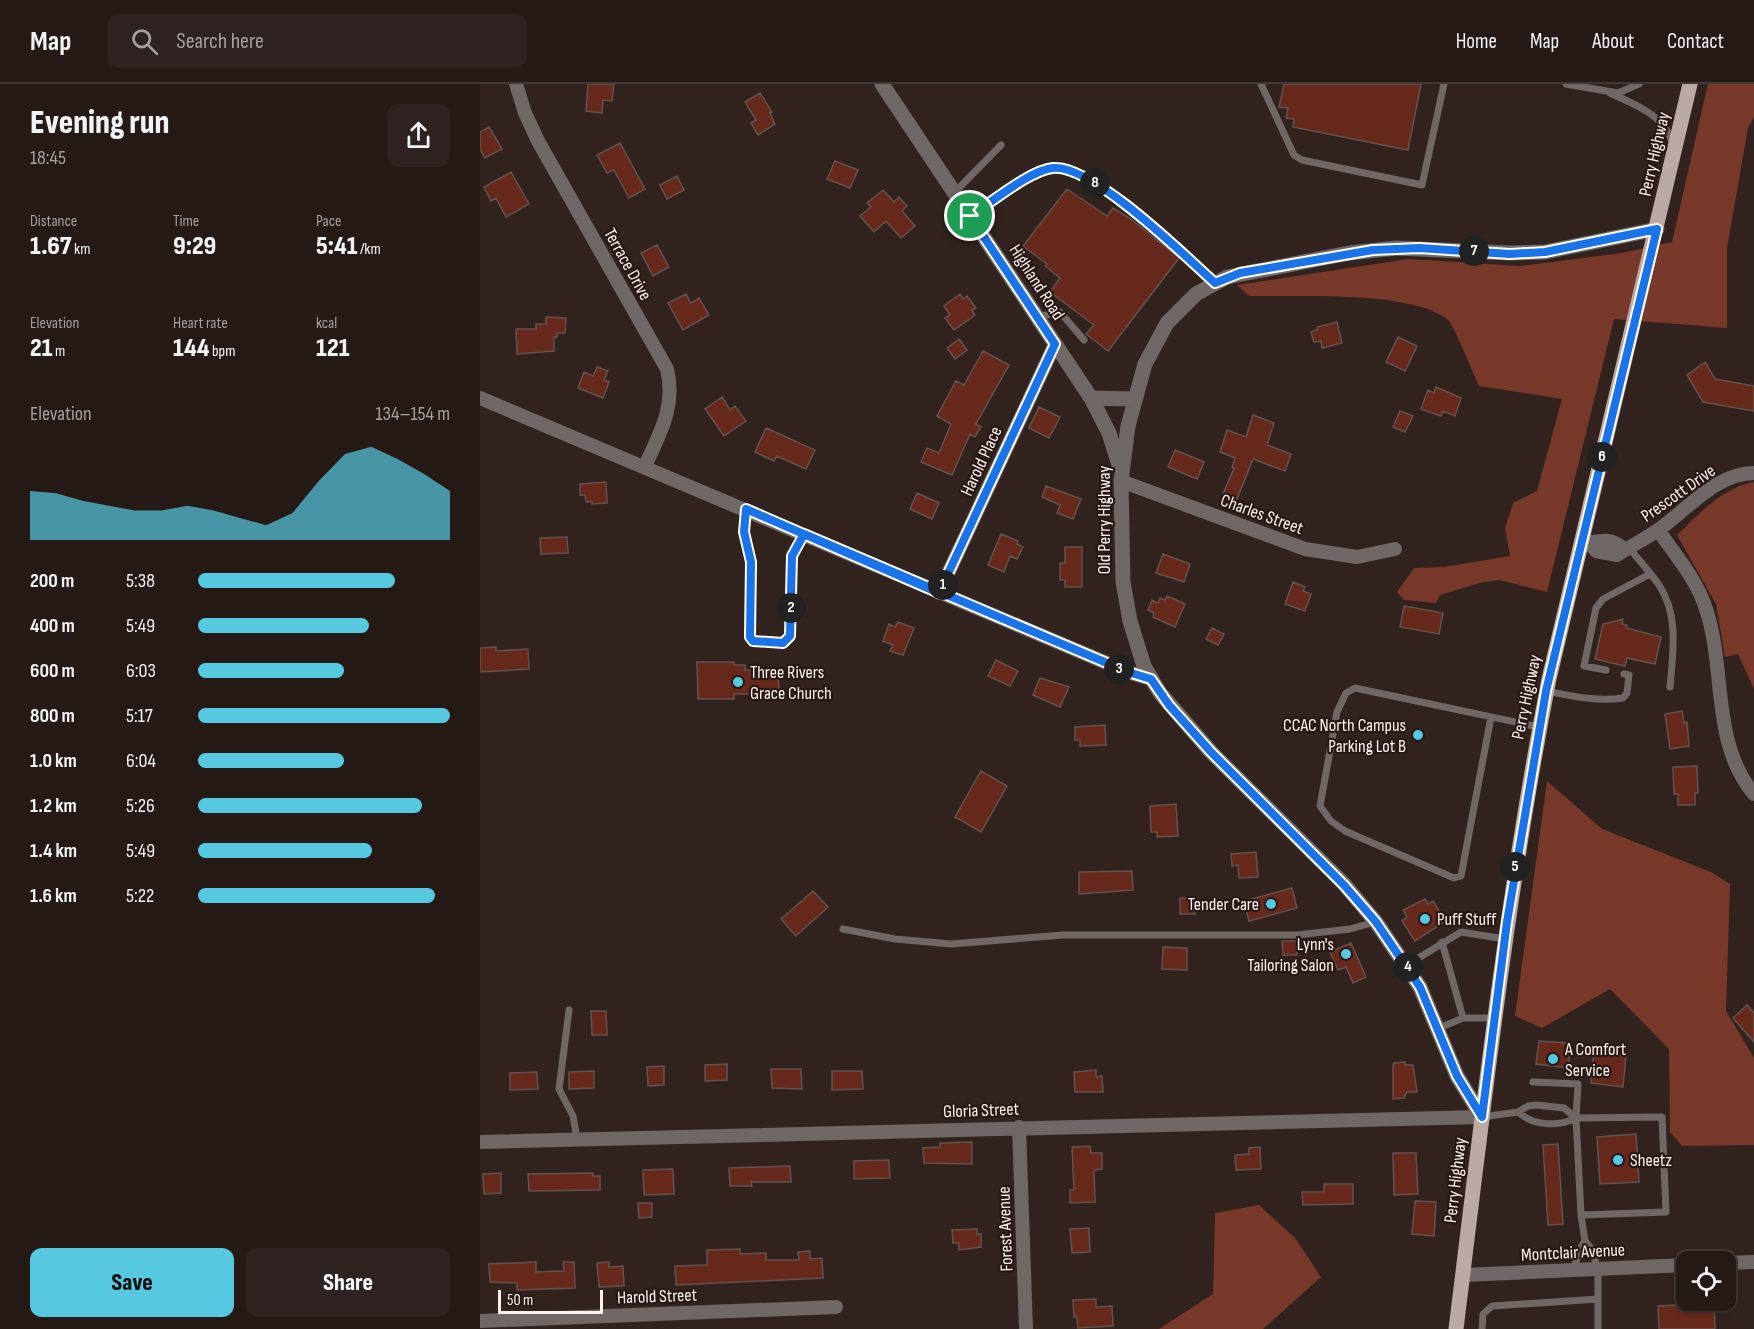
<!DOCTYPE html>
<html lang="en">
<head>
<meta charset="utf-8">
<style>
  body { margin:0; font-family:"Sofia Sans Condensed",sans-serif; background:#2e2320; color:#f1f3f6; height:100vh; display:flex; flex-direction:column; font-size:22px; white-space:nowrap }
  * { box-sizing:border-box; margin:0 }
  p { font-size:20px; color:#a4a1a1 }
  .icon { flex:none; width:33px; height:33px; fill:none; stroke:currentColor; stroke-width:2; stroke-linecap:round; stroke-linejoin:round }
  .map { position:relative; flex:1; overflow:hidden }
  .drawer { display:flex; flex-direction:column; background:#261a17; width:480px }
  .drawer>* { flex:none }
  .controls { position:absolute; left:1196px; top:1167px; display:grid; gap:12px }
  .controls a { display:grid; place-items:center; width:60px; height:60px; border-radius:12px; background:#261a17; box-shadow:0 2px 4px #0004,0 0 0 2px #423836; font-size:30px }
  .scale { position:absolute; left:18px; bottom:15px; width:105px; box-sizing:border-box; padding-left:6px; border:3px solid #fcf1ef; border-top:0; font-size:16px; line-height:21px; white-space:nowrap; color:#fcf1ef; -webkit-text-stroke:4px #281916; paint-order:stroke }
  .pin { position:absolute; display:grid; place-items:center; width:51px; height:51px; color:#fff; margin:-26px; border:3px solid #fff; border-radius:50%; box-shadow:0 2px 6px #0007 }
  .km { position:absolute; width:30px; height:30px; margin:-15px; border-radius:50%; background:#222; color:#fff; font-size:16px; line-height:30px; text-align:center }
  .round { display:grid; place-items:center; flex:none; width:63px; height:63px; border-radius:12px; background:#2e2320 }
  .headline { display:flex; align-items:center; justify-content:space-between; height:102px; padding:0 30px }
  h1 { font-size:33px; font-weight:800; line-height:45px }
  .metrics { display:grid; grid-template-columns:repeat(3,1fr); gap:9px; height:102px; padding:6px 30px }
  .metrics div { display:grid; align-content:center }
  .metrics b { font-size:26px; font-weight:800 }
  .metrics small { font-size:16px; font-weight:400 }
  .metrics p { font-size:16px }
  .chart { height:168px; padding:12px 30px }
  .chart p { display:flex; justify-content:space-between }
  .chart svg { width:100%; height:108px; margin-top:6px; fill:#56c9e1; opacity:.7 }
  .button { display:flex; gap:12px; margin-top:auto; padding:12px 30px }
  .button a { flex:1; height:69px; border-radius:12px; background:#56c9e1; color:#111; font-size:24px; font-weight:800; line-height:69px; text-align:center }
  .button a+a { background:#2e2320; color:#f1f3f6 }
  ul { padding:0 30px; list-style:none; font-size:20px }
  li { display:grid; grid-template-columns:96px 72px 1fr; align-items:center; height:45px }
  li i { height:15px; border-radius:8px; background:#56c9e1 }
  header { display:flex; align-items:center; gap:36px; box-sizing:border-box; height:84px; padding:0 30px; background:#261a17; border-bottom:2px solid #423836 }
  header strong { font-size:28px }
  nav { display:flex; gap:33px; margin-inline-start:auto; font-size:21px }
  .search { width:420px; height:54px; background:#2e2320; display:flex; align-items:center; gap:15px; box-sizing:border-box; padding:0 21px; border-radius:12px; color:#a4a1a1; font-size:22px }
  main { display:flex; flex:1; min-height:0 }
  .map>svg:first-child { display:block }
  .forest { fill:#78392b }
  .building { fill:#66291c; stroke:#64524e; stroke-width:1.5 }
  .lines { fill:none; stroke-linecap:round; stroke-linejoin:round }
  .service { stroke:#706866; stroke-width:7 }
  .minor { stroke:#706866; stroke-width:14 }
  .tertiary { stroke:#706866; stroke-width:15 }
  .primary { stroke:#baa9a4; stroke-width:15 }
  .route-casing { stroke:#fff; stroke-width:12 }
  .route { stroke:#1a73e8; stroke-width:8 }
  .poi-dot { fill:#56c9e1; stroke:#281916; stroke-width:2 }
  .labels { text-anchor:middle; stroke-width:4.5; stroke-linejoin:round; paint-order:stroke }
  .street-label { font-size:18px; fill:#fcf1ef; stroke:#281916 }
  .poi-label { font-size:18px; fill:#fcf1ef; stroke:#281916; text-anchor:start }
</style>
</head>
<body>
<header>
<strong>Map</strong>
<div class="search"><svg class="icon" aria-label="search" viewBox="0 0 24 24"><circle cx="10" cy="10" r="6"/><path d="M15 15l6 6"/></svg>Search here</div>
<nav><a>Home</a><a>Map</a><a>About</a><a>Contact</a></nav>
</header>
<main>
<section class="drawer">
<div class="headline"><div><h1>Evening run</h1><p>18:45</p></div><a class="round"><svg class="icon" aria-label="share" viewBox="0 0 24 24"><path d="M12 15V3M7 8l5-5 5 5M5 13v7h14v-7"/></svg></a></div>
<div class="metrics">
<div><p>Distance</p><b>1.67<small> km</small></b></div>
<div><p>Time</p><b>9:29</b></div>
<div><p>Pace</p><b>5:41<small> /km</small></b></div>
</div>
<div class="metrics">
<div><p>Elevation</p><b>21<small> m</small></b></div>
<div><p>Heart rate</p><b>144<small> bpm</small></b></div>
<div><p>kcal</p><b>121</b></div>
</div>
<div class="chart"><p><span>Elevation</span>134–154 m</p>
<svg viewBox="0 0 160 44" preserveAspectRatio="none"><path d="M0 44V24L10 25L20 28L30 30L40 32L50 32L60 30L70 32L80 35L90 38L100 33L110 20L120 9L130 6L140 11L150 17L160 24V44z"/></svg>
</div>
<ul>
<li><b>200 m</b>5:38<i style="width:78%"></i></li>
<li><b>400 m</b>5:49<i style="width:68%"></i></li>
<li><b>600 m</b>6:03<i style="width:58%"></i></li>
<li><b>800 m</b>5:17<i style="width:100%"></i></li>
<li><b>1.0 km</b>6:04<i style="width:58%"></i></li>
<li><b>1.2 km</b>5:26<i style="width:89%"></i></li>
<li><b>1.4 km</b>5:49<i style="width:69%"></i></li>
<li><b>1.6 km</b>5:22<i style="width:94%"></i></li>
</ul>
<div class="button"><a>Save</a><a>Share</a></div>
</section>
<div class="map">
<svg width="1274" height="1245" viewBox="0 0 1274 1245">
  <rect width="100%" height="100%" fill="#32231f"/>
  <path class="forest" d="M1228,0H1274V33L1268,44L1247,164V244L1134,235L1067,508L1020,496L1003,498L960,511L956,519L924,516L917,508L934,484L964,483L1030,472L1025,444L1033,419L1057,407L1082,315L999,302C993,290 975,243 968,236C933,206 815,213 769,212L757,201L928,175L1041,182L1142,169L1192,158Z
    M1274,398V605L1258,570L1245,573L1236,520L1197,451C1220,429 1242,404 1274,398Z
    M1067,697L1122,745L1231,788L1250,800L1246,927L1274,974V1061L1202,1062L1190,1048L1189,965L1130,905L1062,944L1035,932Z
    M779,1121L816,1155L841,1193L783,1245H679L733,1210L735,1129Z"/>
  <path class="building" d="M108,0H134L132,17L123,16L122,29L106,27Z
    M804,0H941L928,66L813,43L814,35L806,34L808,24L799,23Z
    M280,9L292,28L290,29L295,40L278,51L271,39L276,36L265,18Z
    M9,43L22,65L5,74L0,65V48Z
    M140,59L165,105L149,114L134,86L127,89L117,71Z
    M355,77L378,86L370,104L347,95Z
    M31,88L49,120L26,133L16,114L11,117L4,103Z
    M197,92L204,106L187,115L180,101Z
    M587,105L627,132L633,124L651,135L699,174L628,267L606,250L614,241L570,208L580,194L565,182L567,180L543,162Z
    M403,106L414,118L419,113L427,122L422,127L435,142L421,154L406,137L394,148L380,132L391,123L387,119Z
    M177,161L189,183L173,192L161,169Z
    M206,210L211,219L219,214L229,231L203,246L188,219Z
    M480,210L483,215L487,212L496,224L492,226L495,231L474,246L465,234L470,231L464,222Z
    M66,233L86,234L85,249H77V253H74V267L37,270L36,245H56V240H66Z
    M857,238L862,259L842,264L841,257L834,258L831,248L837,246V243Z
    M918,253L937,262L925,287L906,278Z
    M479,255L487,266L475,275L467,264Z
    M503,267L529,281L496,340L501,343L495,353L490,350L472,391L441,378L447,364L459,369L471,340L457,332L476,297L484,301Z
    M1225,278L1235,295L1274,302V327L1223,318L1207,291Z
    M117,283L128,287L124,296L129,298L123,314L98,304L104,288L113,292Z
    M956,303L981,314L975,332L963,327L961,332L941,325L948,306L954,309Z
    M242,313L250,326L255,322L266,337L244,352L225,325Z
    M559,323L580,333L569,354L549,344Z
    M920,327L933,332L925,348L913,343Z
    M773,331L794,339L787,361L811,370L805,387L773,375L757,415L743,410L754,384L752,383L755,374L740,368L747,346L766,353Z
    M286,344L335,366L326,385L297,372L294,377L275,368Z
    M695,366L724,378L717,395L688,383Z
    M126,398L127,419L112,420V418H106L105,411H100V400Z
    M566,402L601,415L593,435L577,429L580,421L562,413Z
    M437,409L459,419L452,435L430,425Z
    M521,450L538,457L537,460L543,463L537,475L530,472L524,488L508,481Z
    M87,453L88,469L61,470L60,454Z
    M585,463H602V503H585V496H580V479H585Z
    M683,470L710,480L704,498L676,489Z
    M813,498L825,503L823,507L831,510L825,527L805,520Z
    M687,512L705,520L695,543L673,533L674,529L668,526L672,516L678,519L680,514L685,516Z
    M924,522L963,529L959,550L920,543Z
    M1143,535L1142,540L1147,541L1146,544L1181,553L1175,580L1147,574L1145,582L1115,575L1123,540Z
    M418,538L434,544L423,571L410,567L413,561L403,557L409,540L415,543Z
    M732,544L744,550L738,561L726,555Z
    M16,563V567L48,565L49,585L0,588V564Z
    M516,576L538,587L530,602L508,592Z
    M217,578H254V581H265V586H298L299,610H254V615H218Z
    M560,594L589,603L580,623L553,611Z
    M1202,627L1204,639L1207,638L1209,662L1190,665L1185,630Z
    M625,641L626,661L600,662V656H595V643Z
    M1217,682L1218,709H1215V721H1198V710H1194L1193,683Z
    M501,687L527,702L501,748L475,733Z
    M696,720L698,752L677,753V748H671L670,722Z
    M776,768L778,793L759,794L758,781L752,782L751,770Z
    M652,787L653,806L599,810V788Z
    M812,804L817,824L769,837L764,817Z
    M333,807L348,823L316,852L301,835Z
    M700,814H715V830H700Z
    M945,815L948,820L953,817L966,837L935,857L922,837L927,833L923,826Z
    M802,857H816L817,871H803Z
    M871,859L886,893L873,899L866,883L858,886L850,868Z
    M683,863L707,864V886L682,885Z
    M1267,921L1274,929V958L1253,934Z
    M111,927H126L127,951H112Z
    M1059,957L1088,959L1087,970H1090L1088,984L1056,980Z
    M1114,968L1146,972L1143,1003L1111,999Z
    M925,978V981H933L937,1008H927L924,1014L913,1015V982L914,979Z
    M247,980V996L225,997V981Z
    M184,982V1001L168,1002L167,983Z
    M291,985H321L322,1005L292,1004Z
    M616,986V993L622,992L623,1008H595L594,988Z
    M114,987V1004L89,1005V988Z
    M352,987H382L383,1005L352,1006Z
    M57,988L58,1005L30,1006V989Z
    M1156,1050L1159,1098L1120,1100L1117,1053Z
    M492,1058V1080L444,1079L443,1064L460,1063V1059Z
    M1078,1060L1083,1140L1068,1141L1063,1061Z
    M610,1062L611,1069H622V1085L614,1086L615,1118L590,1119V1106H594L592,1063Z
    M780,1063L781,1085L756,1086L755,1071L769,1070V1064Z
    M913,1069H936L938,1110L914,1111Z
    M409,1076L410,1094L374,1095V1077Z
    M310,1082L311,1098H271L272,1102H250L249,1084Z
    M193,1085L194,1110L164,1111L163,1086Z
    M21,1089V1109L4,1110L3,1090Z
    M113,1089V1092H120V1106L49,1107L48,1090Z
    M844,1100H873V1120L823,1121L822,1108H844Z
    M935,1117L956,1118L954,1152L932,1150Z
    M158,1119H172V1133L159,1134Z
    M609,1144L610,1168L592,1169L590,1145Z
    M497,1145V1150H501V1163L479,1166V1159H473L472,1146Z
    M260,1165V1170L286,1169V1176H319L318,1168L330,1167V1175L342,1174L343,1194L196,1201L195,1182L227,1181V1166Z
    M56,1178V1188L84,1187L83,1178H94L95,1204L37,1206V1199L10,1198L9,1180Z
    M129,1178V1183L143,1182L144,1202L119,1203L117,1179Z
    M616,1215V1223L632,1222L633,1242L598,1244L597,1233H594L593,1216Z
    M1214,1220H1234L1235,1245H1179L1178,1222Z"/>
  <g class="lines">
    <path class="service" d="M781,0L814,71L822,76L942,101L964,0
      M1086,0L1138,9L1159,0
      M1128,8C1153,20 1185,30 1193,61
      M475,108L521,61
      M490,132C511,119 550,86 573,84C612,80 706,172 735,199
      M557,233L580,228L604,256
      M266,425L264,448L271,478L270,553L273,557L303,559L310,552L312,472L324,450
      M1149,464C1159,476 1170,488 1179,501C1199,531 1193,568 1190,603
      M1126,586L1104,582L1116,524L1123,515L1170,490
      M1066,607C1092,612 1117,618 1143,614L1147,609L1149,591L1144,590
      M1011,633L981,792L974,794L865,747L851,737L840,722L857,628L866,609L875,604L1059,643
      M363,845L415,855L471,860L583,851H817L870,845L895,838
      M962,858L983,934H1015
      M927,881L981,848L1025,855
      M89,926L79,1005L93,1032L97,1055
      M959,944L983,934
      M1053,998L1098,1000L1096,1034
      M1002,1033L1038,1028L1048,1022L1056,1021L1084,1024L1096,1034C1079,1043 1053,1042 1038,1028
      M1101,1131L1186,1128L1182,1033L1096,1034L1101,1131L1105,1157L1111,1164L1118,1185V1245
      M1093,1186C1098,1175 1097,1166 1105,1157
      M1002,1245L1003,1230L1012,1222L1118,1215"/>
    <path class="minor" d="M36,0L45,29L58,57L187,285C196,322 180,349 165,382
      M0,314L648,588L671,595
      M641,397L825,465L877,473L915,465
      M1178,446C1195,470 1217,496 1226,525C1246,584 1231,660 1274,710
      M1103,458C1120,460 1129,450 1145,466
      M1109,459L1116,467L1137,471C1151,462 1165,455 1178,446C1207,426 1236,389 1274,389
      M459,509L575,260
      M539,1043L546,1245
      M0,1058L1002,1033
      M1245,1179L1274,1178
      M983,1191L1206,1181
      M0,1237L356,1223"/>
    <path class="tertiary" d="M402,0L611,314L629,349L639,381
      M611,314L654,315
      M1002,1033L977,992L940,903L896,838L864,800L731,668L680,609L664,582L650,537L643,498L641,397L648,342L665,280L687,239L716,210L747,193L869,169L916,164L1030,169L1065,168L1177,145"/>
    <path class="primary" d="M976,1245C1003,1027 1027,810 1069,595L1210,0"/>
  </g>
  <g class="lines">
    <g class="route-casing">
      <path id="route" d="M490,132L575,260L459,509L266,425L264,448L271,478L270,553L273,557L303,559L310,552L312,472L324,450C432,497 540,543 648,588L671,595L689,621L731,668L864,801L896,838L940,903L977,992L1002,1033L1027,838L1066,607L1177,145L1065,168L1030,170L939,164L893,166L760,189L735,199C705,172 612,80 573,84C550,86 511,119 490,132"/>
    </g>
    <use href="#route" class="route"/>
  </g>
  <g class="poi-dot">
    <circle cx="258" cy="598" r="6"/>
    <circle cx="938" cy="651" r="6"/>
    <circle cx="791" cy="820" r="6"/>
    <circle cx="945" cy="835" r="6"/>
    <circle cx="866" cy="870" r="6"/>
    <circle cx="1073" cy="975" r="6"/>
    <circle cx="1138" cy="1076" r="6"/>
  </g>
  <g class="labels">
    <g class="street-label">
      <text transform="translate(1174 70) rotate(-77)" y="6">Perry Highway</text>
      <text transform="translate(148 180) rotate(61)" y="6">Terrace Drive</text>
      <text transform="translate(557 198) rotate(57)" y="6">Highland Road</text>
      <text transform="translate(501 377) rotate(-65)" y="6">Harold Place</text>
      <text transform="translate(1198 409) rotate(-35)" y="6">Prescott Drive</text>
      <text transform="translate(782 430) rotate(20)" y="6">Charles Street</text>
      <text transform="translate(624 436) rotate(-90)" y="6">Old Perry Highway</text>
      <text transform="translate(1046 613) rotate(-78)" y="6">Perry Highway</text>
      <text transform="translate(501 1026) rotate(-2)" y="6">Gloria Street</text>
      <text transform="translate(975 1096) rotate(-83)" y="6">Perry Highway</text>
      <text transform="translate(525 1145) rotate(-92)" y="6">Forest Avenue</text>
      <text transform="translate(1093 1168) rotate(-3)" y="6">Montclair Avenue</text>
      <text transform="translate(177 1212) rotate(-2)" y="6">Harold Street</text>
    </g>
    <g class="poi-label">
      <text x="270" y="594">Three Rivers<tspan x="270" dy="21">Grace Church</tspan></text>
      <text x="926" y="647" text-anchor="end">CCAC North Campus<tspan x="926" dy="21">Parking Lot B</tspan></text>
      <text x="779" y="826" text-anchor="end">Tender Care</text>
      <text x="957" y="841">Puff Stuff</text>
      <text x="854" y="866" text-anchor="end">Lynn's<tspan x="854" dy="21">Tailoring Salon</tspan></text>
      <text x="1085" y="971">A Comfort<tspan x="1085" dy="21">Service</tspan></text>
      <text x="1150" y="1082">Sheetz</text>
    </g>
  </g>
</svg>
<div class="controls">
<a><svg class="icon" aria-label="locate" viewBox="0 0 24 24"><circle cx="12" cy="12" r="6"/><path d="M12 2v4M12 18v4M2 12h4M18 12h4"/></svg></a>
</div>
<div class="scale">50 m</div>
<div class="pin" style="left:490px;top:132px;background:#1e9e55"><svg class="icon" aria-label="arrive" viewBox="0 0 24 24"><path d="M6 21V4h12l-3 4 3 4H6"/></svg></div>
<b class="km" style="left:463px;top:501px">1</b>
<b class="km" style="left:311px;top:524px">2</b>
<b class="km" style="left:639px;top:585px">3</b>
<b class="km" style="left:928px;top:883px">4</b>
<b class="km" style="left:1035px;top:783px">5</b>
<b class="km" style="left:1122px;top:373px">6</b>
<b class="km" style="left:994px;top:167px">7</b>
<b class="km" style="left:615px;top:99px">8</b>
</div>
</main>
</body>
</html>
